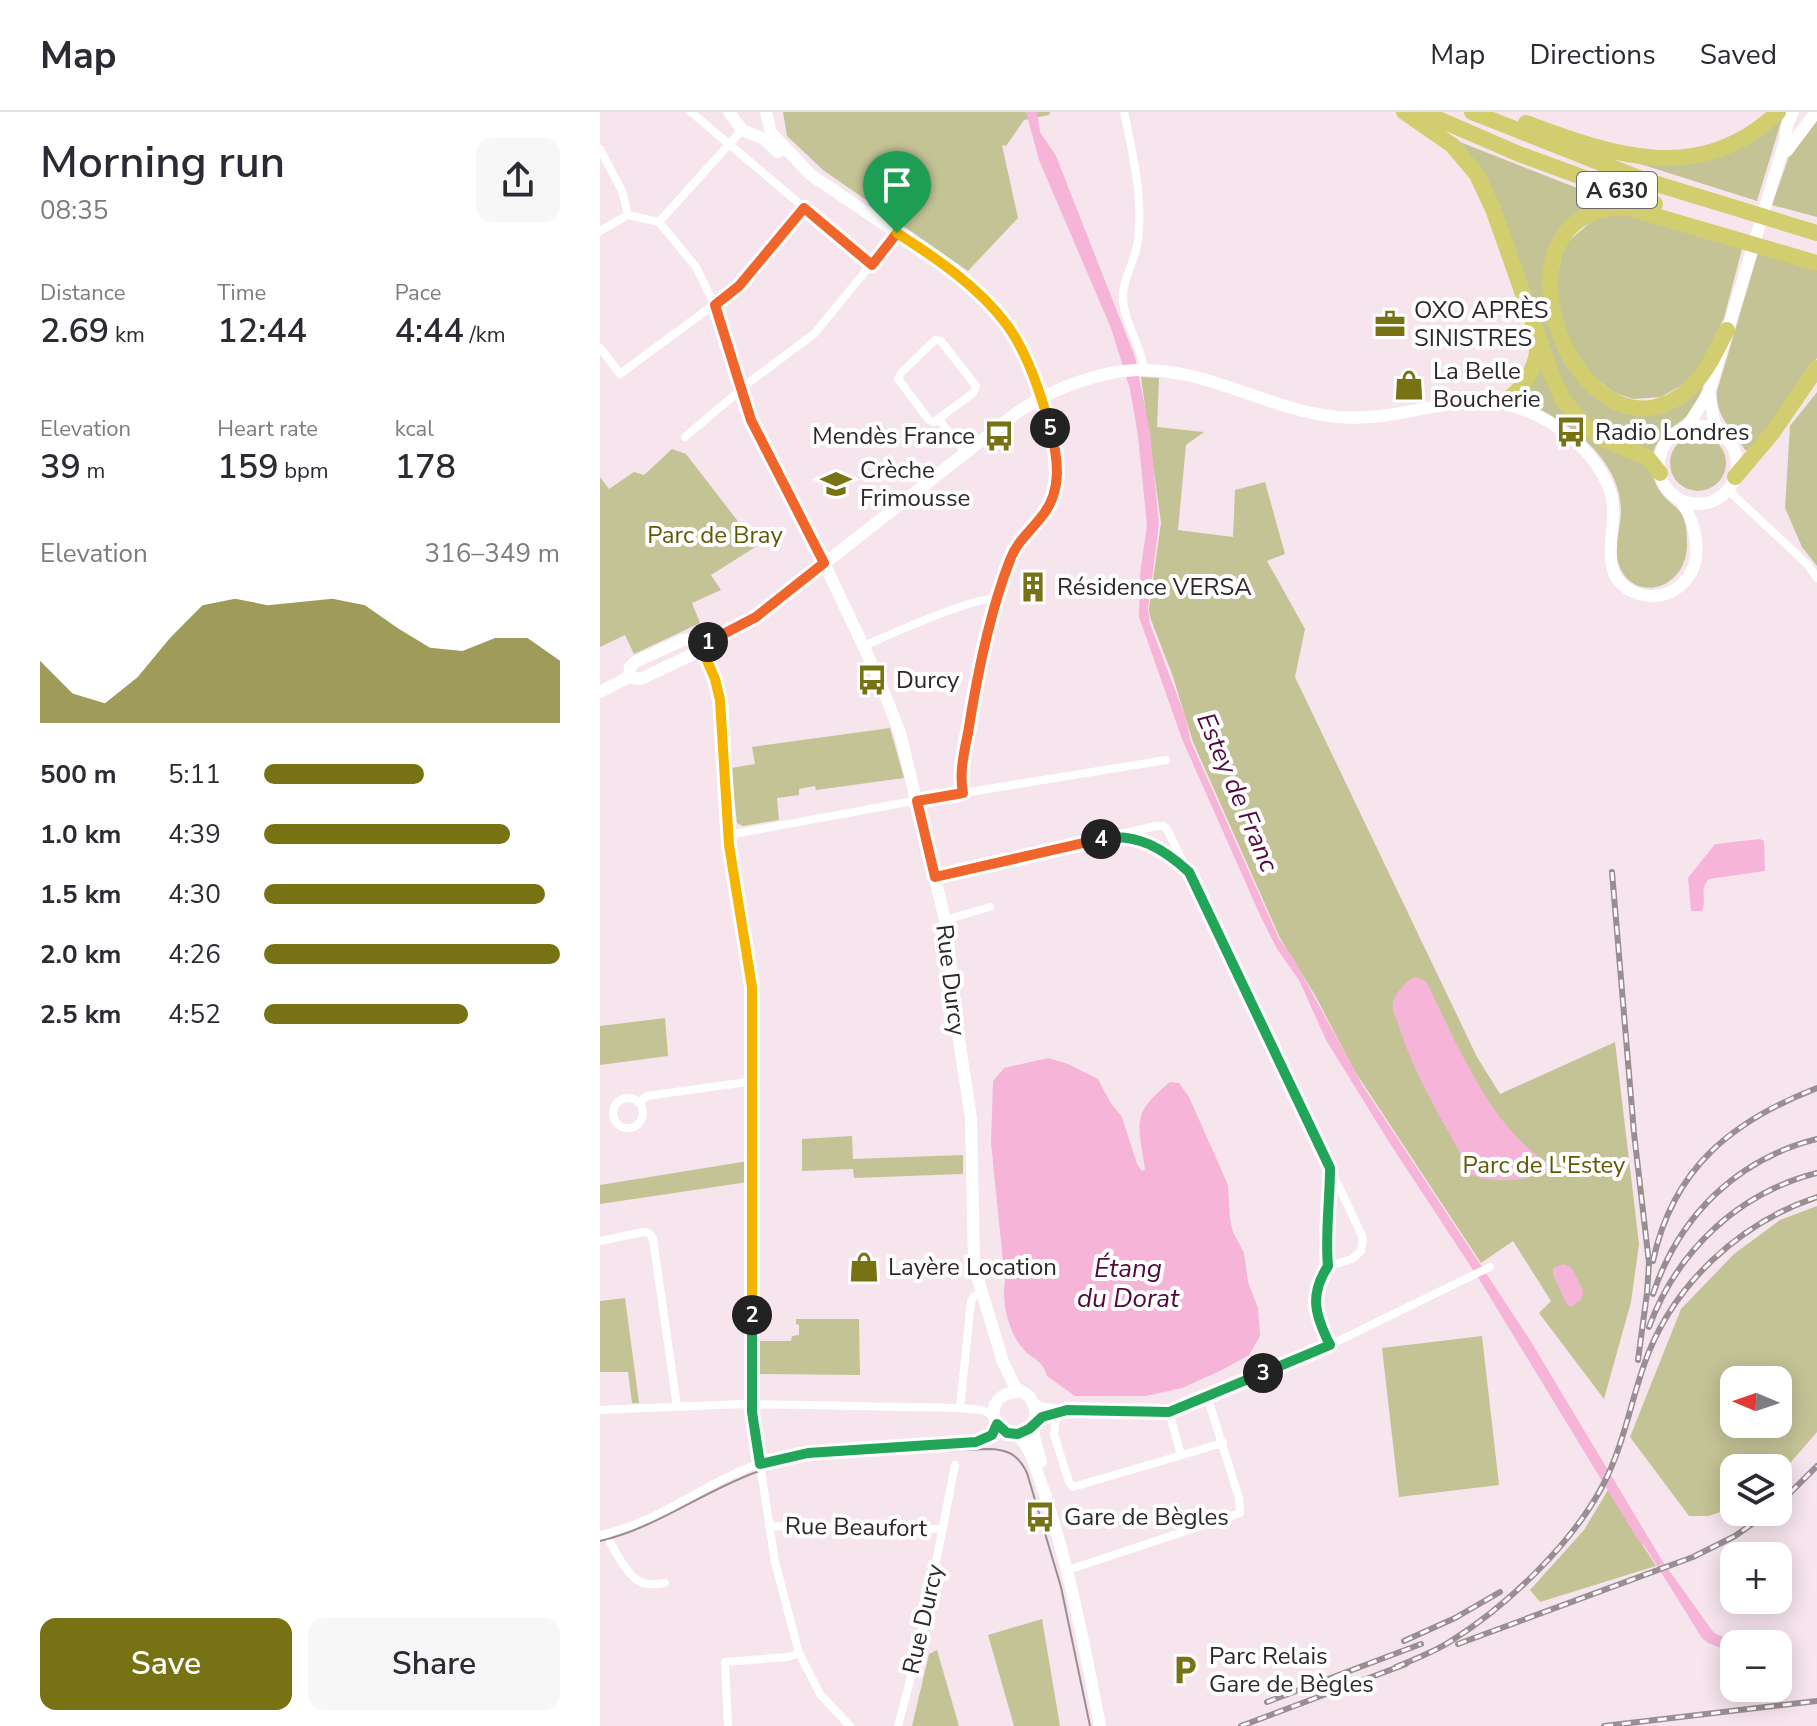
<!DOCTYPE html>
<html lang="en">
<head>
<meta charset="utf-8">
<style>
  body { margin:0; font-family:"Nunito Sans",sans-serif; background:#f7f7f7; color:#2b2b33; height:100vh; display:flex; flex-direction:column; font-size:30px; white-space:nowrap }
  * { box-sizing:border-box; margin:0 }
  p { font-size:26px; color:#7c7c81 }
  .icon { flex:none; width:44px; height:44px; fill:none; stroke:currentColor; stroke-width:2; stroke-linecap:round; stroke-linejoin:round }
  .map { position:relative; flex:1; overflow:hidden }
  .drawer { display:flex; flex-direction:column; background:#fff; width:600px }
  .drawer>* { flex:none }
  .needle { width:52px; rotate:272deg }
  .tools { position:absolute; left:1120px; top:1254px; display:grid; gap:16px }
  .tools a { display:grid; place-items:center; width:72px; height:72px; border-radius:16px; background:#fff; box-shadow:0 4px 20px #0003; font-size:40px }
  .pin { position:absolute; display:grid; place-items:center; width:68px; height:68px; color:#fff; margin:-82px -34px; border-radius:50% 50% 50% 0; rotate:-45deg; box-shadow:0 0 8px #0007 }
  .pin .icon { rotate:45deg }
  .km { position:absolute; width:40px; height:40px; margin:-20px; border-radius:50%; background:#222; color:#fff; font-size:22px; line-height:40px; text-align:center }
  .round { display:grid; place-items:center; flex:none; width:84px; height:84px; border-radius:16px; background:#f7f7f7 }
  .head { display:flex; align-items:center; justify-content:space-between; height:136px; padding:0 40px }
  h1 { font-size:44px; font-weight:600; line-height:60px }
  .stats { display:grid; grid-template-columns:repeat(3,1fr); gap:12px; height:136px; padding:8px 40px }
  .stats div { display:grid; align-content:center }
  .stats b { font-size:34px; font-weight:600 }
  .stats small { font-size:22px; font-weight:400 }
  .stats p { font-size:22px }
  .chart { height:224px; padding:16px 40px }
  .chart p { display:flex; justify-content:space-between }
  .chart svg { width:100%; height:144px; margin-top:8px; fill:#777214; opacity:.7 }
  .action { display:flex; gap:16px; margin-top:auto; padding:16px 40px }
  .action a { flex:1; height:92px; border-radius:16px; background:#777214; color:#fff; font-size:32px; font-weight:600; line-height:92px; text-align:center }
  .action a+a { background:#f7f7f7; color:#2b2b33 }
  ul { padding:0 40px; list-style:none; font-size:26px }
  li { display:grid; grid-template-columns:128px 96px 1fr; align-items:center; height:60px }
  li i { height:20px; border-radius:10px; background:#777214 }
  header { display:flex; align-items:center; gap:48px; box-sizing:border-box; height:112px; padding:0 40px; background:#fff; border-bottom:2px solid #e1e1e2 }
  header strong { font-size:38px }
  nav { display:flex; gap:44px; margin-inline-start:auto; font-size:28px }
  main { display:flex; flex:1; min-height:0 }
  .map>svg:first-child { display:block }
  .green { fill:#c4c396; fill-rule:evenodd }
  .water { fill:#f5b4d8 }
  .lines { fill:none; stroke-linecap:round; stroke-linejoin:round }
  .street { stroke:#fff; stroke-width:8 }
  .secondary { stroke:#fff; stroke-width:12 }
  .highway { stroke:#d2ce6f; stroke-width:16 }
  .tram { stroke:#9a8d94; stroke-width:2 }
  .rail-casing { stroke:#9a8d94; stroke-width:6 }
  .rail { stroke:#fff; stroke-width:3; stroke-dasharray:9; stroke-linecap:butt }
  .split-1-casing { stroke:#fff; stroke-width:16 }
  .split-2-casing { stroke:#fff; stroke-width:16 }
  .split-3-casing { stroke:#fff; stroke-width:16 }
  .split-4-casing { stroke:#fff; stroke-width:16 }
  .split-5-casing { stroke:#fff; stroke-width:16 }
  .split-6-casing { stroke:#fff; stroke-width:16 }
  .split-1 { stroke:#f0652b; stroke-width:10 }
  .split-2 { stroke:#f5b400; stroke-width:10 }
  .split-3 { stroke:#22a559; stroke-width:10 }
  .split-4 { stroke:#22a559; stroke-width:10 }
  .split-5 { stroke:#f0652b; stroke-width:10 }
  .split-6 { stroke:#f5b400; stroke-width:10 }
  .labels { text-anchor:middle; stroke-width:8; stroke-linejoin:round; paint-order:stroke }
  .shield { fill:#fff; stroke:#6d686b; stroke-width:2 }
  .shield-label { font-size:22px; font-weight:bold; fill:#2f282b }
  .poi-label { font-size:24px; fill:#2f282b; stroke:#fff; text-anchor:start }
  .park-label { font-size:24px; fill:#5e5905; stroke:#fff }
  .street-label { font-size:24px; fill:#2f282b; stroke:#fff }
  .water-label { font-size:26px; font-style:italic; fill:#54083c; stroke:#fff }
</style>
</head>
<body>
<header>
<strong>Map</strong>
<nav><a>Map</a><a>Directions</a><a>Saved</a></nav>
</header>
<main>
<section class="drawer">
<div class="head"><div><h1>Morning run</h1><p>08:35</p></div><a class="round"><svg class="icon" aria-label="share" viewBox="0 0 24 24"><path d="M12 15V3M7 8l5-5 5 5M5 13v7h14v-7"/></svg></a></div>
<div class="stats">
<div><p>Distance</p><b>2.69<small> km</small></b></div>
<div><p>Time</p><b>12:44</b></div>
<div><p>Pace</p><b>4:44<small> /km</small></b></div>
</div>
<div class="stats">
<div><p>Elevation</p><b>39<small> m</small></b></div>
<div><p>Heart rate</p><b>159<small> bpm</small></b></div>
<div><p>kcal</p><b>178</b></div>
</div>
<div class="chart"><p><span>Elevation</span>316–349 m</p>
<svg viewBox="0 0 160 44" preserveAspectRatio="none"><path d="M0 44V25L10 35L20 38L30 30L40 18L50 8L60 6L70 8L80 7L90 6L100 8L110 15L120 21L130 22L140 18L150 18L160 25V44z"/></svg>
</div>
<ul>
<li><b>500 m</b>5:11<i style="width:54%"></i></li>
<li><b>1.0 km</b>4:39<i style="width:83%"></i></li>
<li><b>1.5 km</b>4:30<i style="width:95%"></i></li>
<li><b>2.0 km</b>4:26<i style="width:100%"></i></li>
<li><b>2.5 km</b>4:52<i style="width:69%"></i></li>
</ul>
<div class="action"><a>Save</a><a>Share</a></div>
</section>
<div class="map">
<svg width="1217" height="1614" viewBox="0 0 1217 1614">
  <rect width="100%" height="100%" fill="#f7e5ee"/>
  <path class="green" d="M183,0H450L449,3L424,8L406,34L402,33L418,106L368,159L223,58L187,24Z
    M1184,0L1157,89L1015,44L1072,50Z
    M1217,6V105L1172,93L1189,44Z
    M855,28L1010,89C990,96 962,112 951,131C932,167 951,251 985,273C1003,285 1029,290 1049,298L1107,260C1103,273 1100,291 1089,302C1070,320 1060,317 1052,345L1016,329L977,302L947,243Z
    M1026,100L1142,137L1124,206L1100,255L1084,272L1061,285L1033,287L1015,281L996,267L979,248L967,227L955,176L964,133L993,108Z
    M1158,141L1217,158V246L1179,303L1149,339L1145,338C1133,316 1115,306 1117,279Z
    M941,246C947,259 951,280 961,290C985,311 1019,322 1041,345C1052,355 1053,371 1062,382C1068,390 1078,395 1083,404C1087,413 1087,425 1087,434C1086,478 1033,492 1019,453C1012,435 1021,417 1021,399C1021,343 960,303 914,286Z
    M541,265L559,266L557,315L604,320L586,333L578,418L633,425L635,378L665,370L685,442L667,449L705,517L695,565L877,945L900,982L1015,930L1039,1132L1031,1190L1004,1287L939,1201L951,1189L913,1129L881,1151L754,958L716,885L680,826L593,630L573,565L550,505L549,497L561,411Z
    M1217,280V454L1202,435L1185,396L1190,314Z
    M1070 351a28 28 0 1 1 56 0a28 28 0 1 1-56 0Z
    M72,337L86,342L157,434L111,463L121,478L92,491L100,511L34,542L25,523L0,535V365L9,377L34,360L44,363Z
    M290,616L304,666L216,678L215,674L199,677V683L177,686L179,708L143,714L137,711L131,656L155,652L152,635Z
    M65,906L68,944L0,953V914Z
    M252,1024L253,1047L363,1043V1062L254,1066L253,1057L202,1059V1027Z
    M148,1049V1070L0,1092V1073Z
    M1217,1094V1320L1178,1365V1356H1134V1395L1109,1404H1089L1030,1325L1081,1197L1134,1142L1180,1108ZM1134,1268H1178V1312H1134Z
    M25,1186L39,1291H32L28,1260H0V1189Z
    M196,1207H259L260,1263L159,1262L160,1229H191L192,1224L199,1223V1213L196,1212Z
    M882,1224L899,1373L799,1385L782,1236Z
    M1008,1378L1056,1454L940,1490L930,1478L984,1418Z
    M442,1507L460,1614H414L388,1523Z
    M337,1538L359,1614H312L329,1542Z"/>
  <path class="water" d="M426,0H437L440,20L456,44L535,245L550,321L559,412L548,497L550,512L585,604L591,630L679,827L692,844L763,974L930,1228L1063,1450L1114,1521L1139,1532H1134V1541L1108,1531L1102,1526L1044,1433L1038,1428L879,1167L789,1030L726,928L699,868L677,837L660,803L582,627L539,505L540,462L547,413L538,324L530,277L511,216L439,48Z
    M1160,727L1164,729L1165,759L1109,767C1099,776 1107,789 1102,799H1091L1088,766L1115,732Z
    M815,865L826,869C855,928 891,1016 948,1051L946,1059C926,1070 892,1071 872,1063C847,1015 816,968 800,917C798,910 792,900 793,893C793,883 807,868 815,865Z
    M448,946L468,952L498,967L510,990L522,1005L537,1052L542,1059L545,1057C538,1010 531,1002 570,970L579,971L589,985L628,1073L630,1107L633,1120L644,1141L648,1170L658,1196L660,1224L649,1243L622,1258L582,1276L546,1284H475L447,1264C443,1250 437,1249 427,1241C409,1224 401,1191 405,1169L391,1031L393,969L404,956Z
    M963,1152L971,1155L983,1178L982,1187L971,1195L967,1193L953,1163V1156Z"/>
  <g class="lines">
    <path class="street" d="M91,0L272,153
      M524,0C533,42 543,85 538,128C536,148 522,167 523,187C524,212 542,233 544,258
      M0,37L22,79L28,103
      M59,110L142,18
      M0,119L28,103L59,110L96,155L118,200L151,308L224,451
      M335,228L341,229L376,274L373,281L334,310L329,308L298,267L301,261Z
      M0,236L20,262L139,174L204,96
      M339,308L365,340
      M85,325L151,269L214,222L297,121
      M1128,378L1208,453L1217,466
      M264,534C286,524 380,482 398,487
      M102,537L115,567L120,588L129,733L152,875V1300L175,1450L199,1541L220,1582L250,1614
      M363,681C354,641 396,476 415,436C427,412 448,406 455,376C462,346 450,314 442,286
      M128,723L308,690L566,648
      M516,726C543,728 563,736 583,754
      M335,765L556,714H563L567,717L730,1056C730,1089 725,1122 728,1154C709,1183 715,1203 730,1233
      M345,808L390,795
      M13 1001a15 15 0 1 1 30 0a15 15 0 1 1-30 0Z
      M38,991L47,984L154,969
      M0,1129L43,1120L49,1121L53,1127L77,1294
      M728,1154L752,1147L761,1139L763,1126L732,1060
      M433,1289L440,1294L467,1298L569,1300L730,1233L890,1155
      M360,1296L371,1189L374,1184L382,1181
      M0,1298L142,1292L360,1296L382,1298L394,1304
      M569,1300L581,1343
      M456,1302L454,1323L469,1370L473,1375L623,1331
      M169,1414L343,1417
      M7,1421C10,1433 28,1464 39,1469C47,1474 56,1472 65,1471
      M0,1423C61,1411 109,1366 168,1349C236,1330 308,1341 376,1330L392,1323L397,1312
      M474,1456L640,1401L639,1386L607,1284
      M128,1614L125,1550L188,1545L199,1541
      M298,1614L321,1527L355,1353"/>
    <path class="secondary" d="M129,0L142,18L164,27L178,40
      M166,0L171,21L211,63L318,135L369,173L396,199L412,220L442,286
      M1187,39L1216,0
      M1109,280L1114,309L1121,321
      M1059 353a39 39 0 1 1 78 0a39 39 0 1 1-78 0Z
      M1087,315L1109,280L1185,29L1187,14L1193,0
      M224,451L278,565L300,621L346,812L357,915L371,1006L374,1154L403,1250L415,1275L430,1285L436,1299L434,1309L429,1317L412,1322
      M29,565L30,555L35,550L83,528L111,527
      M0,580L29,565L41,567L93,542L111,527L156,505L419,299C453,277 498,259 538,258C609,256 670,299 738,305C817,312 874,263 951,311C976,327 1000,350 1010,379C1023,414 988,469 1043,483C1057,486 1072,482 1082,472C1106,450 1096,412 1081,388
      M420,1280C405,1279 391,1288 394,1305C397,1321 412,1318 421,1327C428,1334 432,1345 435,1354C466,1438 483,1526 500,1614
      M433,1312L434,1325L441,1350"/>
    <path class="highway" d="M804,0L852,33L877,63L893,97L951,261L963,288L987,316L1011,331L1047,345L1060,361
      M822,0L919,42L1055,92
      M872,0L1044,68L1217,121
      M926,11C1014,44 1101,74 1178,0
      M1127,218C1115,241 1104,267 1082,283C976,357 877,99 1025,95L1217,151
      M900,291C920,283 939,254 937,232
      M1135,365L1173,320L1217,256"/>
    <path class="tram" d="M0,1429C59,1415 106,1377 162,1358C229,1336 316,1341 387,1337C407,1337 418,1342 427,1361L461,1475L490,1614"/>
    <g class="rail-casing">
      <path id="rail" d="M1012,760L1034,1021L1049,1151L1047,1181L1038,1248
        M1053,1149C1073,1056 1132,1009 1217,976
        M1053,1182C1079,1104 1137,1047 1217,1027
        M1049,1215C1077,1139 1138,1081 1217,1061
        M1178,1393L1217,1354
        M804,1529L855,1506L900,1480
        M858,1532L1093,1445L1135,1424L1169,1400
        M796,1555C815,1547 834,1540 851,1529C907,1494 972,1432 1003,1373C1023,1335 1030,1293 1044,1253C1071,1174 1139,1111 1217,1085
        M667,1590L821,1532
        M641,1614L806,1552
        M1004,1614L1217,1589"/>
    </g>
    <use href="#rail" class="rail"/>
  </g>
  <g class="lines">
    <g class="split-1-casing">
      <path id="split-1" d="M108,530L156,505L224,451L151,308L115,193L139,174L204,96L272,153L297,121"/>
    </g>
    <g class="split-2-casing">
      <path id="split-2" d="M108,530L102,537L115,567L120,588L129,733L152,875V1203"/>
    </g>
    <g class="split-3-casing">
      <path id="split-3" d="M152,1203V1300L160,1352L208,1341L376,1330L392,1323L397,1312L407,1321L418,1322L429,1317L442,1305L467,1298L569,1300L663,1261"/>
    </g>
    <g class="split-4-casing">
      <path id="split-4" d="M501,727C536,719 565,738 589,760L730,1056C730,1089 725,1122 728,1154C709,1183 715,1203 730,1233L663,1261"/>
    </g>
    <g class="split-5-casing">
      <path id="split-5" d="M450,316C458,345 463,379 442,404C430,420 417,429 410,448C389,502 377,563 368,621C364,640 359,662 363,681L317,689L335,765L501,727"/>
    </g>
    <g class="split-6-casing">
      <path id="split-6" d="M297,121C336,146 379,175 407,213C428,242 441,282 450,316"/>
    </g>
    <use href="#split-1" class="split-1"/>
    <use href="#split-2" class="split-2"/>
    <use href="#split-3" class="split-3"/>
    <use href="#split-4" class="split-4"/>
    <use href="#split-5" class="split-5"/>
    <use href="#split-6" class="split-6"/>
  </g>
  <defs>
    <g id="office-bare" transform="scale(2.4)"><path d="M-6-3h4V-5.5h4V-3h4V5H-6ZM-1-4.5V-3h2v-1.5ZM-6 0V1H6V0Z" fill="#777214" stroke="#fff" stroke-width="2.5" paint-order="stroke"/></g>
    <g id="shop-bare" transform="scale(2.4)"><path d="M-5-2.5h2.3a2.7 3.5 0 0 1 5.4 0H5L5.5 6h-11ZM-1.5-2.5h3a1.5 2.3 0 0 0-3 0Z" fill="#777214" stroke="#fff" stroke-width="2.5" paint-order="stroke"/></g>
    <g id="bus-bare" transform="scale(2.4)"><path d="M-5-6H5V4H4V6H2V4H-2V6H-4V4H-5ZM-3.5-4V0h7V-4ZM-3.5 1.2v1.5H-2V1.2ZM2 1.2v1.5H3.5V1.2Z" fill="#777214" stroke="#fff" stroke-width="2.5" paint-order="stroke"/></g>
    <g id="school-bare" transform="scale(2.4)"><path d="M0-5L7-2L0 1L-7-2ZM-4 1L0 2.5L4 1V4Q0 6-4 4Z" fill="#777214" stroke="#fff" stroke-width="2.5" paint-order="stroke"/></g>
    <g id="building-bare" transform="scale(2.4)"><path d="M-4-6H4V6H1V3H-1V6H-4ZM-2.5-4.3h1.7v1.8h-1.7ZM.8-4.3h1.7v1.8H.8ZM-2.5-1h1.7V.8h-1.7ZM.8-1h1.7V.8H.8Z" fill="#777214" stroke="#fff" stroke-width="2.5" paint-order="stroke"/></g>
    <g id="parking-bare" transform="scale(2.4)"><path d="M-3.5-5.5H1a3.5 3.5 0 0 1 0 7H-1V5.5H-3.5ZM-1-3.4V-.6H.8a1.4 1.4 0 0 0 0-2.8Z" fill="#777214" stroke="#fff" stroke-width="2.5" paint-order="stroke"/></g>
  </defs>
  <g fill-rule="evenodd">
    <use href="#office-bare" x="790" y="212"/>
    <use href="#shop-bare" x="809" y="273"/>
    <use href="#bus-bare" x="971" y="320"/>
    <use href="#bus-bare" x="399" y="324"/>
    <use href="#school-bare" x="236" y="372"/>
    <use href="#building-bare" x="433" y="475"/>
    <use href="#bus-bare" x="272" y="568"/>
    <use href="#shop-bare" x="264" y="1155"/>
    <use href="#bus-bare" x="440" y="1405"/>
    <use href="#parking-bare" x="585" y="1558"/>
  </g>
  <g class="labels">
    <rect class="shield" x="977" y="60" width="80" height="36" rx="6"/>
    <g class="shield-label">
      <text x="1017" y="86">A 630</text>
    </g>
    <g class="poi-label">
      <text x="814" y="206">OXO APRÈS<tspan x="814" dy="28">SINISTRES</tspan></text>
      <text x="833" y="267">La Belle<tspan x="833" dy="28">Boucherie</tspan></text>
      <text x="995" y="328">Radio Londres</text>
      <text x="375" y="332" text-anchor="end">Mendès France</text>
      <text x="260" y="366">Crèche<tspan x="260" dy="28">Frimousse</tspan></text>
      <text x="457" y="483">Résidence VERSA</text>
      <text x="296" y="576">Durcy</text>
      <text x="288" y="1163">Layère Location</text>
      <text x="464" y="1413">Gare de Bègles</text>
      <text x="609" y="1552">Parc Relais<tspan x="609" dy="28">Gare de Bègles</tspan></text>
    </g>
    <g class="park-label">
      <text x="115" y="431">Parc de Bray</text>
      <text x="944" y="1061">Parc de L'Estey</text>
    </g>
    <g class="street-label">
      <text transform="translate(351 868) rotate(83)" y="8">Rue Durcy</text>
      <text transform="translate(256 1415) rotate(1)" y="8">Rue Beaufort</text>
      <text transform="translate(323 1507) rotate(-77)" y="8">Rue Durcy</text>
    </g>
    <g class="water-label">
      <text transform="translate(638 680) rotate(67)" y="9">Estey de Franc</text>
      <text x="528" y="1165">Étang<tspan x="528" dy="30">du Dorat</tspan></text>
    </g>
  </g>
</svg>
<div class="tools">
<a><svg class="needle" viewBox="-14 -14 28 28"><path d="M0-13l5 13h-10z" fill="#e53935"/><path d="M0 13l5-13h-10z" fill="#7c7c81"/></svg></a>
<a><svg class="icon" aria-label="layers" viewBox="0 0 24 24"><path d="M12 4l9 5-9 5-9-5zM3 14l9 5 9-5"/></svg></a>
<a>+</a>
<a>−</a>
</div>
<div class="pin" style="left:297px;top:121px;background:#1e9e55"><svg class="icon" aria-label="arrive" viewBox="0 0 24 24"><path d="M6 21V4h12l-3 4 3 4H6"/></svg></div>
<b class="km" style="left:108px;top:530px">1</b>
<b class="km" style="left:152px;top:1203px">2</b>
<b class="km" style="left:663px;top:1261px">3</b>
<b class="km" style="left:501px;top:727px">4</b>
<b class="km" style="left:450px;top:316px">5</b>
</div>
</main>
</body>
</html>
